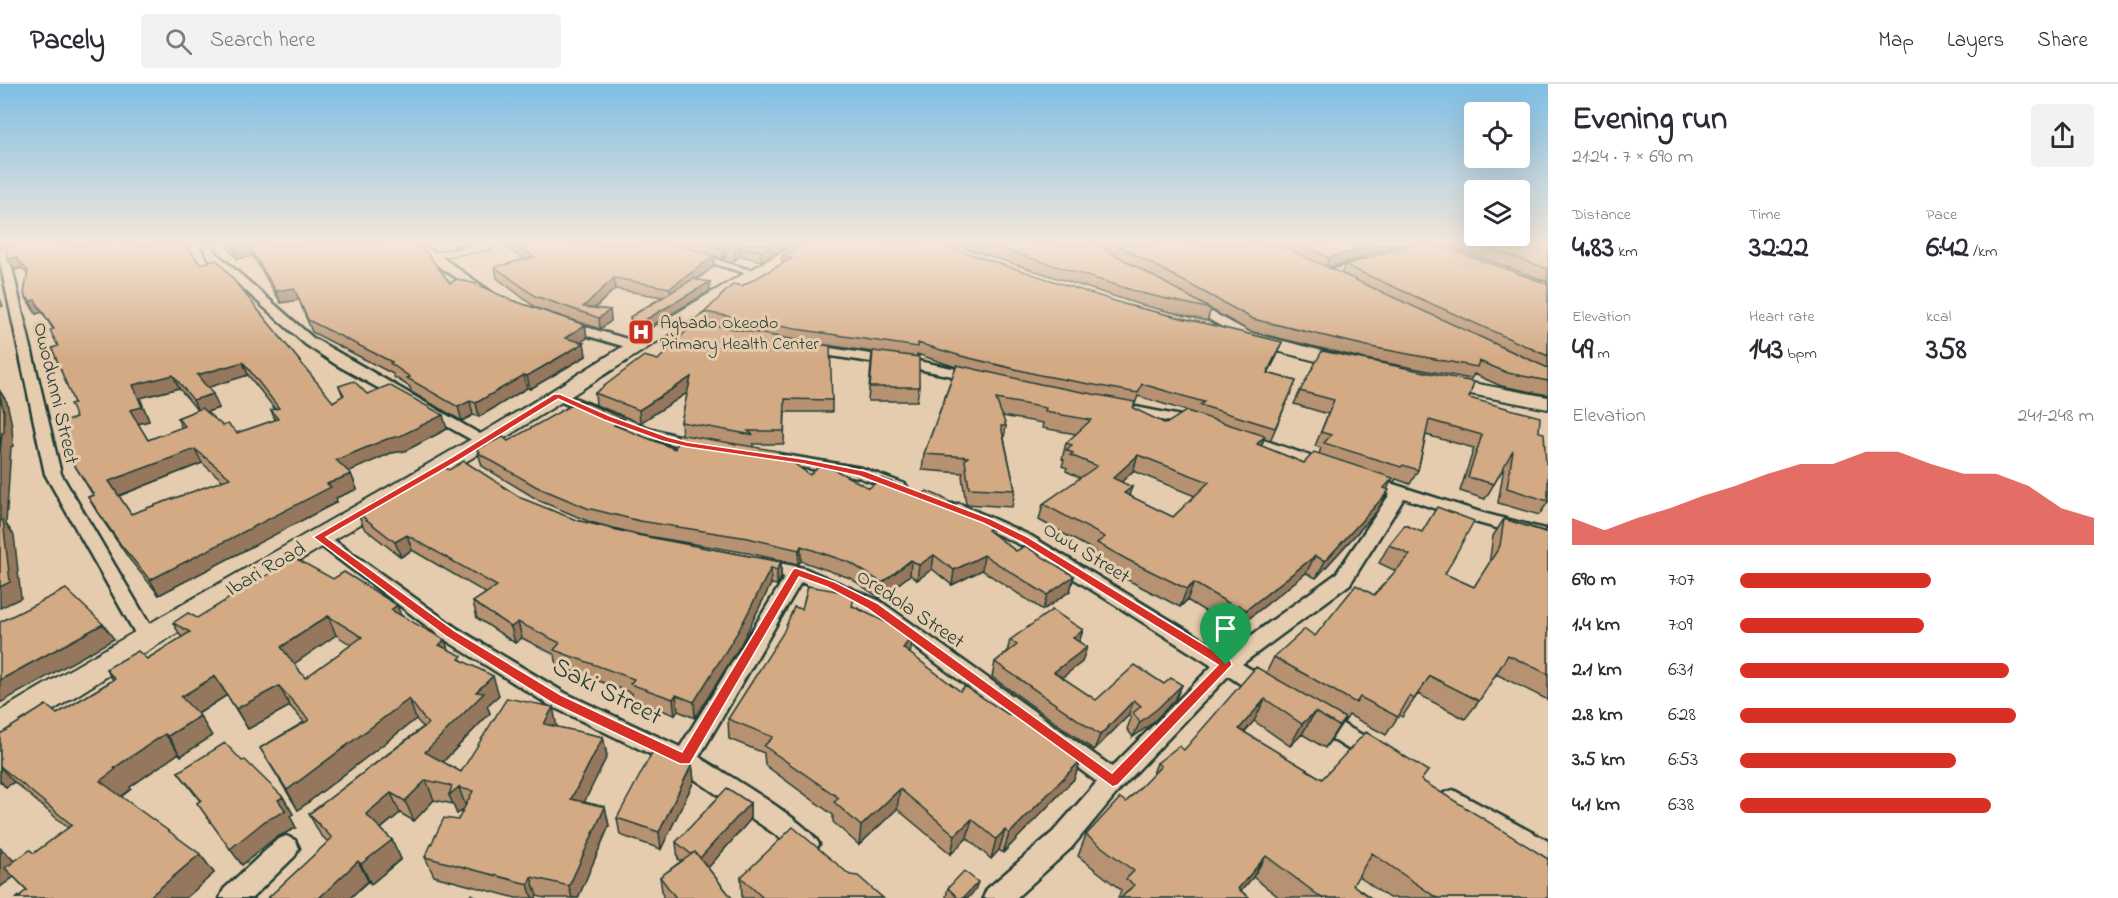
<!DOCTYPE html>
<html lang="en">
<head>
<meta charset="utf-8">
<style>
  body { margin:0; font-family:"Indie Flower",sans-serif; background:#f2f2f3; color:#2b2b33; height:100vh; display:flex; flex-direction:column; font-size:22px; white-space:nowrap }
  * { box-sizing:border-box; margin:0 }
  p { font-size:20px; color:#7c7c81 }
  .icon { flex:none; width:33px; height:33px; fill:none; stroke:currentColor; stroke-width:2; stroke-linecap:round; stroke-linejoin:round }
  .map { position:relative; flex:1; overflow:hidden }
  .side { display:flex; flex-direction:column; background:#fff; width:570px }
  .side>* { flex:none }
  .tools { position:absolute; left:1464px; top:18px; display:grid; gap:12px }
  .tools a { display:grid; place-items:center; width:66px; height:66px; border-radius:6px; background:#fff; box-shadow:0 6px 24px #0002; font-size:30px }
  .pin { position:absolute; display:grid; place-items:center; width:51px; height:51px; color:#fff; margin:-62px -26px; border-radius:50% 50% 50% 0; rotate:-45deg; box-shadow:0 0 6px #0007 }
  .pin .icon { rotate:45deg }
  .round { display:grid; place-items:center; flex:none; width:63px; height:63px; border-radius:6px; background:#f2f2f3 }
  .overview { display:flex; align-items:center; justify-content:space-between; height:102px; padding:0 24px }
  h1 { font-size:33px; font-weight:700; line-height:45px }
  .stats { display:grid; grid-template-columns:repeat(3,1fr); gap:9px; height:102px; padding:6px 24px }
  .stats div { display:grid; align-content:center }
  .stats b { font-size:30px; font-weight:700 }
  .stats small { font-size:16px; font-weight:400 }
  .stats p { font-size:16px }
  .chart { height:168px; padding:12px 24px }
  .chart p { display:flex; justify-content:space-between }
  .chart svg { width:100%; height:108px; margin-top:6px; fill:#d93025; opacity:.7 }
  ul { padding:0 24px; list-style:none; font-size:20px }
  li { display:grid; grid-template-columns:96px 72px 1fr; align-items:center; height:45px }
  li i { height:15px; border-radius:8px; background:#d93025 }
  header { display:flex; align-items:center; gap:36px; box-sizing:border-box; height:84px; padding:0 30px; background:#fff; border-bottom:2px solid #e1e1e2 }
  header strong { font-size:28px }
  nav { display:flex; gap:33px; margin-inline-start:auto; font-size:21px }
  .search { width:420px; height:54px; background:#f2f2f3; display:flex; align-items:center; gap:15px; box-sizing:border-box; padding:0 21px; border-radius:6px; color:#7c7c81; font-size:22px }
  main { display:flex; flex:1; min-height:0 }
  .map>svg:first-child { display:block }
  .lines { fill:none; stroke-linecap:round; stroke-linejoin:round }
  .lane-casing { stroke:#1f3d34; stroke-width:9 }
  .street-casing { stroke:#1f3d34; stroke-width:5 }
  .secondary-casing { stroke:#1f3d34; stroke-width:4 }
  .lane { stroke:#e6ccae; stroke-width:6 }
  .street { fill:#e6ccae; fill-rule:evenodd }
  .secondary { fill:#e6ccae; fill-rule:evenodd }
  .wall { fill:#b69272; stroke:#1f3d34; stroke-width:1.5; fill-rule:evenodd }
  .shaded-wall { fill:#94775d; stroke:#1f3d34; stroke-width:1.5 }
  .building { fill:#d4aa85; stroke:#1f3d34; stroke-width:1.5; fill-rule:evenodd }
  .route { fill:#d93025; stroke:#fff; stroke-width:1.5; fill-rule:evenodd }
  .labels { text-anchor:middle; stroke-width:6; stroke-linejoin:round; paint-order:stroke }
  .far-poi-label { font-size:18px; fill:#1f3d34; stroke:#e6ccae; text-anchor:start }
  .street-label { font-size:21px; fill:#1f3d34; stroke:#e6ccae }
  .near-street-label { font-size:26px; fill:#1f3d34; stroke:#e6ccae }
</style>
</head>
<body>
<header>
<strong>Pacely</strong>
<div class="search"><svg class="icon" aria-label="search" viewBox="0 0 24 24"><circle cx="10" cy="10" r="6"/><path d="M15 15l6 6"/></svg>Search here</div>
<nav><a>Map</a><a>Layers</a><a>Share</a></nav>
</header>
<main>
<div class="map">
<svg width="1548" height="814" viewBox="0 0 1548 814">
  <rect width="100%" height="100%" fill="#e6ccae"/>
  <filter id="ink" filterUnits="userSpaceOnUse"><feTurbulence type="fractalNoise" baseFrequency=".0167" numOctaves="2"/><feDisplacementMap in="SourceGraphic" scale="12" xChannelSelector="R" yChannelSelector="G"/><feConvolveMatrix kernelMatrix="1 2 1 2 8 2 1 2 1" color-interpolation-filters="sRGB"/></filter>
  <g filter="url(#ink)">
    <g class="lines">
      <g class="lane-casing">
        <path id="lane" d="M430,172L491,162"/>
      </g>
      <g class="street-casing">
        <path id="street" d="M0,160L7,163L61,390L157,553L154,558L147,560L140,558L45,390L0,178Z
          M201,160H211L216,169L313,254L492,357L484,362L479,360L335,280L305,260L208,173Z
          M411,160H423L494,210L488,213L484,212L426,174Z
          M649,160H666L760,189L759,191H751Z
          M1364,176L1368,177V181L1325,193L1320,190Z
          M1191,217L1257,252L1259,255L1253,259L1249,258L1187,223V219Z
          M565,237L641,259L642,262L636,266L561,244V238Z
          M809,261L918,277L976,289L983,293L976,297L918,285L804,268L803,265Z
          M557,307L649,344L702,359L705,362L697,367L638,351L552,314L550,311Z
          M1121,320L1196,335L1203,339L1196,343L1116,327L1114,324Z
          M1241,348L1333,380L1335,383L1333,386H1321L1236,356L1233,353Z
          M767,368L862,384L905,400L907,403L899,408L858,393L761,376L759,373Z
          M1365,391L1483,429L1548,446V458L1471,437L1404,414L1350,500L1242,580L1274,599L1277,605L1274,611C1258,616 1242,600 1228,592L1121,704L1071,764L1016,814H983L987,805L1053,748L1097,698L866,527L801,498L699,673C724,689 809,738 819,760L815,768L806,772L797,768L779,753L677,683L549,621L444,555L309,453L312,449H324L458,545L565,609L680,663L785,493L753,485L750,481L753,477L759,475L804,484L880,517L1112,683L1212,582L1019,460L948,428L946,424L948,420H960L1031,452L1226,570L1336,490L1390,410L1359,399L1357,396Z
          M1319,627L1382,662L1386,669L1382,676L1374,679L1366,676L1311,642L1308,636L1311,630Z
          M1453,706L1548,757V783L1444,725L1441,717L1444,709Z
          M286,752L295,756L299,764L295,772L252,814H220L224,805L277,756Z"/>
      </g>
      <g class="secondary-casing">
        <path id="secondary" d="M798,160H817L761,192L492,362L157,561L12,652L0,656V627C157,533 317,445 475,353C583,290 687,218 798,160Z
          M1248,248L1358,276L1361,280L1358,284L1351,286L1242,258L1239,254L1242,250Z
          M1441,293L1548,313V325L1434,303L1431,299L1434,295Z"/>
      </g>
      <use href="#lane" class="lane"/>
      <use href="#street" class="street"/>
      <use href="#secondary" class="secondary"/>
    </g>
    <path class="wall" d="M5,160H192L186,161L200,180L333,318L343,312L339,302L367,310L447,345L405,367L391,369L349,387L351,390L357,405L336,414L337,418L159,511L130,476L97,428L88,413L93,411L75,382L71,369L60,351L76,334L74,319L58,262L53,245L42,228L36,230L31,222L24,210L28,191L22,184L15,186ZM248,291L275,325L271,326L275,336L237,349L223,342L206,328L219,324L208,303ZM179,304L197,326L177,334L182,344L148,356L138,340L149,337L140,314ZM202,379L223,397L131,430L119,412Z
      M225,160H417L450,199L511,216L585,241L587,254L581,258L584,259L586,272L530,305L527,304L479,333L473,331L462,337L411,308L410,303L394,293L393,290L312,248L299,216L281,219L253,172L237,175Z
      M500,160H793L761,177L741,172L735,176L726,173L723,175L714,172V182L697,196L710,207L636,251L631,242L630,233L662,213L615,205L595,224L610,226L611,237L600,245L536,224L497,194L495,183L524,176Z
      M952,160H1405L1328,184L1341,190L1345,181L1548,200V311L1501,302L1474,290L1471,295L1365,275L1249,247L1117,172L1211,225L1207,237L1138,220Z
      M1444,160H1548V198Z
      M782,172L1127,221L1282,258L1268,289L1296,297L1270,357L1264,355L1261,362L1304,379L1319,370L1321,364L1315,362L1328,330L1294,320L1300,307L1469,314L1539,348L1546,380H1548V418L1539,431L1498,419L1504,383L1485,415L1460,407L1474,364L1426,351L1418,386L1410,400L1396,395L1394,398L1391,397L1380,422L1377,427L1316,494L1306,489L1238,543L1230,538L1227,541L1187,516L1180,523L1122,493L1092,476L1095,467L1039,436L1043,420L1081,394L1066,387L1067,384L1062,382L1064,376L1062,375L1066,359L1076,350L1042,344L1043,339L1002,332L1006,342L1004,354L1015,406L1012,423L966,420L962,392L963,389L922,386L924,370L956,283L917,270L919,303L917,317H868L872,268L812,259L832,316V328H785L784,360H753V363L810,391L869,404L993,443L992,449L1016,467L1074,492L1070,507L1043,526L982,486L952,501L932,485L917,496L910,491L880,514L850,494L801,477L798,480L748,469L641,451L590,438L540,417L482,382L477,365L508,357L625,346L675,365L682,351L681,338L688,308L640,339L596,321L595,309L658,276L760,250L706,240L705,228L742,202L782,180ZM1138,312L1193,329L1166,340L1133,325ZM1133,387L1195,412L1173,433L1129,412L1121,398Z
      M449,386L576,436L637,451L781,478V494L777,501L771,500L740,562L695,634L678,627L675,631L633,616L632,609L557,582L555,571L522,554L515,559L477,534L473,518L486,509L412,466L401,473L364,444L358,429L436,388Z
      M1504,435L1544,447L1548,441V616L1496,590L1479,617L1465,635L1418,610L1402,633L1399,631L1386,651L1349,631L1345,637L1344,636L1325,664L1302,650L1290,662L1254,637L1244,648L1322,695L1428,687L1421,696L1548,814H1389L1358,792L1353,801L1371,814H1280L1253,793L1241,807L1250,814H1118L1121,806L1078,772L1086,751L1126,718L1152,692L1157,679L1184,666L1266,589L1274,573L1315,552L1374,511L1396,487L1379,479L1389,461L1405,441L1445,490L1474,503L1489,480L1493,452Z
      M333,495L401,531L463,577L499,611L487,622L490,629L443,678L461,688L557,643L603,653L607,672L584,718L605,723L609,742L578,814H545L537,812L536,814H516L434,792L425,773L458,736L464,725L457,730L453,720L434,716L414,737L400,729L381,745L392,756L401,775L371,800L368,797L350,814H268L328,758L320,750L309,730L423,643L416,635L298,726L260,664L304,638L290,622L248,645L227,611L198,630L212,652L181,672L179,669L130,703L131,705L121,713L200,770L214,789L186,814H17L27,806L14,793L0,803V764L14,777L34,769L68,744L14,698L6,703L0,698V650L57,630L113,596L106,585L147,575L182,554L173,539L197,534ZM336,551L351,561L305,594L294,580Z
      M854,523L910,570L960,607L1043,649L1081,676L1074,695L1003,769L999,766L991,775L967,754L951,770L897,725L859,761L833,738V731L765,681L764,669L729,655L728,635Z
      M1083,546L1079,558L1082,578L1062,593L1096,616L1164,600L1182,601L1175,616L1151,640L1133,653L1127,645L1131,634L1128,632L1094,666L992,593L995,578L1007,568L1010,556Z
      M242,677L283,713L293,730L290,732L296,744L275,754L242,781L197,719L200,717L178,688Z
      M692,680L694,697L661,765L620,751L617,734Z
      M750,719V736L708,784L732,814H663L660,793L681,777L678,775L676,758Z
      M850,791L883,814H742L741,793Z
      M948,804L975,806L968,814H947L946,813Z"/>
    <path class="shaded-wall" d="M453,160H475L453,163Z
      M774,160H793L761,177V167Z
      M1376,160H1405L1325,185L1329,174Z
      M248,161L253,172L237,175L233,163Z
      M741,162V172L735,176V165Z
      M725,163L726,173L723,175V165Z
      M714,172V182L671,215L670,204Z
      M16,173L22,184L15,186L8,175Z
      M614,194L615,205L588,230L583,223Z
      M710,198V207L636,251L635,242Z
      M294,204L299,216L281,219L276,207Z
      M0,214L3,222L0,223Z
      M35,216L42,228L36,230L30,217Z
      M610,226L611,237L600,245L599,234Z
      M585,241L587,254L568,267L565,254Z
      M1282,258L1278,270L1262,301L1267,289Z
      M584,259L586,272L530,305L527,292Z
      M243,278L248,291L203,305L197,291Z
      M173,291L179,304L140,314L149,337L137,340L130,326L133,301Z
      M524,291L527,304L479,333L476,319Z
      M691,293L692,306L640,339L639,326Z
      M0,307L7,318L12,341L13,362L11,363L6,440L14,451L21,514L0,524Z
      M213,310L219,324L200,330L193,316Z
      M470,317L473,331L462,337L458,323Z
      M443,331L447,345L405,367L391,369L341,391L336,376Z
      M624,335L626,348L614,341Z
      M1265,352L1259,368L1257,360Z
      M195,365L202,379L118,412L109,397Z
      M1138,371L1133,387L1108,411L1113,394Z
      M351,390L357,405L336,414L337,418L159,511L150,496L327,400Z
      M1132,403L1126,420L1124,409Z
      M1389,406L1377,427L1316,494L1325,477Z
      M407,451L412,466L401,473L395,458Z
      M801,462V477L798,480L799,466Z
      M934,471L932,485L917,496L919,481Z
      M984,471L982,486L952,501L954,486Z
      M1315,472L1306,489L1238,543L1246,526Z
      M911,476L910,491L880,514L882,499Z
      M781,478V494L777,501V486Z
      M771,484V500L740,562L695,634L694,618Z
      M1074,492L1070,507L1043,526L1047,511Z
      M1194,499L1187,516L1180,523L1187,505Z
      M397,521L404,540L391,526Z
      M1238,521L1230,538L1227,541L1235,523Z
      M328,532L336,551L291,582L281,563Z
      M518,538L522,554L515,559L511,543Z
      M103,540L114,555L0,619V596Z
      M1083,546L1078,561L1073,554Z
      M913,551L910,571L903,564Z
      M445,556L452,576L439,561Z
      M1087,563L1082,578L1050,603L1054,588Z
      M215,592L227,611L193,633L181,613Z
      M493,592L499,611L487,622L490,629L433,688L425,668L476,608Z
      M1182,601L1175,616L1151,640L1133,653L1140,638Z
      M279,602L290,622L248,645L236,625Z
      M676,611L678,627L675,631L673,615Z
      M409,615L416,635L298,726L287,706Z
      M1265,615L1254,637L1228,667L1239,645Z
      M1134,616L1128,632L1094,666L1100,651Z
      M553,623L557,643L544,640Z
      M1315,628L1302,650L1290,662L1302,640Z
      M200,632L212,652L181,672L168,652Z
      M1345,634L1331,656L1325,664L1339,642Z
      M165,650L179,669L130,703L131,705L115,717L100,697L114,684Z
      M603,653L607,672L576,735L571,715Z
      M1081,676L1074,695L1003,769L1009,750Z
      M692,680L694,697L661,765L659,748Z
      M0,683L14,698L6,703L0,697Z
      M426,696L434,716L414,737L405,717Z
      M460,702L459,704L466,723L457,730L449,711Z
      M900,705L897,725L859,761L861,742Z
      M391,709L400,729L375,749L366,730Z
      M283,713L293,730L290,732L296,744L275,754L242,781L230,765L278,716Z
      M750,719V736L700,793L698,776Z
      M605,723L609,742L578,814H572L569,802Z
      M972,735L967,754L951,770L955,751Z
      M1005,746L999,766L991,775L996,755Z
      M392,756L401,775L371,800L361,780Z
      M4,767L23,786L0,803V769Z
      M200,770L214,789L186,814H148Z
      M1266,772L1253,793L1235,814L1238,805Z
      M358,777L368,797L350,814H319Z
      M531,793L537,812L536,814H532L528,800Z
      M978,798L975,806L968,814H963Z"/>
    <path class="building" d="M5,160H186L200,180L216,176L220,179L333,318L344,311L339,302L354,297L367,310L389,301L443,331L400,352L387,355L336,376L351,390L327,400L331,403L150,496L121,461L88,413L94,411L75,382L70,364L60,351L59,339L76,334L70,320L74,319L52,264L58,262L50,246L54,245L35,216L30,217L24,210L28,187L16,173L8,175ZM243,278L279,324L271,326L278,335L237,349L228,340L223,342L202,324L177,334L185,342L148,356L130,326L142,323L133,301L173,291L193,316L213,310L197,291ZM195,365L230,394L131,430L109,397Z
      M230,160H417L427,169L450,199L457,195L476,200L511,216L585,241L565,254L584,259L527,292L524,291L476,319L470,317L458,323L407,294L410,293L390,279L392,278L308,236L294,204L276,207L248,161L233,163Z
      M514,160H675L714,172L670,204L614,194L583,223L610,226L599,234L535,212L495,183L534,173Z
      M707,160H774L761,167L741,162L735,165L725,163L723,165Z
      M803,160H940L1127,221L1282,258L1267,289L1296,297L1275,344L1200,321L1204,318L1142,300L1138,309L1040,291L961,272L918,259V263L796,245L705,228L729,204L734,200L742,202L792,174L782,172Z
      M986,160H1096L1211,225L1141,209Z
      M1116,160H1277L1548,284V297L1508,289L1479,277L1477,283L1371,263L1253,235Z
      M1299,160H1376L1329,174Z
      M1414,160H1436L1548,200V272L1345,181Z
      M1478,160H1548V185Z
      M693,195L710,198L635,242L630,233Z
      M695,238L830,262L832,316L785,315L784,347H748L753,351L681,338L691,293L639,326L595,309L644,272L658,276Z
      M873,267L919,273V303H870Z
      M1322,267L1474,298L1469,314L1540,333L1539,348L1544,349L1546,380H1548V417L1507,404L1513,366L1494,400L1468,393L1482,351L1429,336L1418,386L1403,381L1401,383L1324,359L1331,351L1321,348L1334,316L1300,307Z
      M957,281L1040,300L1135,318L1133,324L1166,340L1186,327L1193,329L1265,352L1257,360L1304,379L1314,368L1393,394L1384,404L1389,406L1386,410L1325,477L1315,472L1246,526L1238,521L1235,523L1194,499L1187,505L1128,476L1097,459L1105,453L1043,420L1097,382L1070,371L1073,369L1066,366L1072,361L1066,359L1091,336L1045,328L1046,324L996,315L1006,342H1001L1015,406L969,404L965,376L968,373L924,370ZM1138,371L1209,398L1173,433L1124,409L1132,403L1113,394Z
      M0,312L4,327V348L2,349L0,369Z
      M580,316L624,335L614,341L675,365L678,350L777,367L810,391L822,379L869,404L882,394L922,411L927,407L941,413L993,443L988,446L1016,467L1025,462L1074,492L1047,511L984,471L954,486L934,471L919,481L911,476L882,499L851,479L801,462L799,466L748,454L640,437L587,424L537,403L478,369L480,368L477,365L503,353L508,357Z
      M464,377L521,414L576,436L637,451L781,478L777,486L771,484L739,546L694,618L676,611L673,615L630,600L634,595L554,566L560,559L518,538L511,543L473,518L497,502L407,451L395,458L358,429L433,386L436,388L444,383L449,386Z
      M1437,423L1474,437L1445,490L1474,503L1500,462L1504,435L1548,449V590L1508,571L1479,617L1430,592L1414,615L1410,612L1398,633L1360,613L1356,619L1274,573L1305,545L1315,552L1356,501L1374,511L1410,471L1389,461L1405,441L1422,448Z
      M3,436L10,498L0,503V437Z
      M295,474L333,495L344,488L397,521L391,526L445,556L439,561L462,572L459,575L493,592L476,608L484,609L425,668L461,688L507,614L553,623L544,640L603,653L571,715L605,723L569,802L531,793L528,800L425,773L444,734L458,736L473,707L459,704L460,702L449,711L452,702L426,696L405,717L391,709L366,730L392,756L361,780L358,777L319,814H268L332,754L309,730L428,640L409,615L287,706L260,664L309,636L279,602L236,625L215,592L181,613L200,632L168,652L165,650L114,684L116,685L100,697L200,770L148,814H17L27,806L5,784L30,766L34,769L72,741L0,682V650L46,621L57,630L115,595L106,585L138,567L147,575L190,548L173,539L188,529L197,534ZM328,532L362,553L305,594L281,563Z
      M808,502L855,510L852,522L913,551L903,564L960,607L965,602L1009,631L1015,625L1044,646L1042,648L1081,676L1009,750L1005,746L996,755L972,735L955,751L900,705L861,742L834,718L839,714L764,662L773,653L728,635L783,549L794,523L802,525Z
      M66,505L103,540L0,596V538Z
      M1052,526L1083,546L1073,554L1087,563L1054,588L1096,616L1135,581L1164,600L1171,594L1182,601L1157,625L1140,638L1133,629L1141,622L1134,616L1100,651L995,578L1017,561L1010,556Z
      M1256,583L1345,634L1339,642L1315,628L1302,640L1265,615L1239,645L1322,695L1366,648L1428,687L1421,696L1548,775V814H1437L1372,769L1353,801L1371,814H1322L1266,772L1238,805L1250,814H1121L1134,801L1126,795L1134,787L1086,751L1120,714L1126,718L1161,682L1157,679L1179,662L1184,666Z
      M225,659L242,677L245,676L283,713L278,716L286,727L265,737L230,765L197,719L201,716L178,688Z
      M654,665L683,674L692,680L659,748L617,734Z
      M727,704L750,719L700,774L695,768L691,770L676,758Z
      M793,743L850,791L858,792L883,814H763L741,793Z
      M695,768L732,814H676L660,793Z
      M964,787L978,798L963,814H958L948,804Z
      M472,810L478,814H468Z"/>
  </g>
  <linearGradient id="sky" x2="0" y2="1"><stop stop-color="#7ebee4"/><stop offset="0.58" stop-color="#f4e8db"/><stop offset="1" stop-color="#f4e8db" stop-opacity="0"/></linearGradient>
  <rect width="1548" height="274" fill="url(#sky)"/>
  <path class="route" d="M554,310H560L610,332L668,353L687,358L804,375L865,387L991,435L1028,453L1231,577L1232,581L1118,701L1113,703L868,525L827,503L799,493L690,680H680L552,619L447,553L313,453L452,373ZM558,315L604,336L662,357L687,363L804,380L859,392L983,439L1021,458L1218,581L1112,689L877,519L835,498L796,484L793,485L682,668L561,611L455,547L326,453L458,377Z"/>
  <defs>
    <g id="hospital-square" transform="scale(1.35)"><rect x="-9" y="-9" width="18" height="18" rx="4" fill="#c8321e" stroke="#e6ccae"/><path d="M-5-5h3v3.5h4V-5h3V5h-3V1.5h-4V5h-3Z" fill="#fff"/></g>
  </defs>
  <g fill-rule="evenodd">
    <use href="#hospital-square" x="641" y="248"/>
  </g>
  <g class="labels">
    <g class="far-poi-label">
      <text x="660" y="244">Agbado Okeodo<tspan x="660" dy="21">Primary Health Center</tspan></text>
    </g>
    <g class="street-label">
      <text transform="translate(57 309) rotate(77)" y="7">Owodunni Street</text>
      <text transform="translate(1087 468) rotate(32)" y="7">Owu Street</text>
      <text transform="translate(265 484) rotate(-30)" y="7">Ibari Road</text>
      <text transform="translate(911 524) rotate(34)" y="7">Oredola Street</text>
    </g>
    <g class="near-street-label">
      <text transform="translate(608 606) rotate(27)" y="9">Saki Street</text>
    </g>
  </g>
</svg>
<div class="tools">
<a><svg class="icon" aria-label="locate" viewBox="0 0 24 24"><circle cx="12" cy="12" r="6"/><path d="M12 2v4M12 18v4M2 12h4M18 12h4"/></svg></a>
<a><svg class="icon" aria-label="layers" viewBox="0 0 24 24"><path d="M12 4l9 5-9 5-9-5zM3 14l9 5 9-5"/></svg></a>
</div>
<div class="pin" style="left:1226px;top:581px;background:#1e9e55"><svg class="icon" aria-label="arrive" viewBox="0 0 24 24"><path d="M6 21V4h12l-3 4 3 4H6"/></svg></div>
</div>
<section class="side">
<div class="overview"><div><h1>Evening run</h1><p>21:24 · 7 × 690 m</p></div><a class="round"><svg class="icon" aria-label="share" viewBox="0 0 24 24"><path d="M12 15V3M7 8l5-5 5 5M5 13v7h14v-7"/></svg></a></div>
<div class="stats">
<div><p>Distance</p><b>4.83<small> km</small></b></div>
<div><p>Time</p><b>32:22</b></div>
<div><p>Pace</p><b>6:42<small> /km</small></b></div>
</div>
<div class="stats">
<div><p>Elevation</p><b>49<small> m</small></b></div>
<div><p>Heart rate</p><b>143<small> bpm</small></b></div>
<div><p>kcal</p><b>358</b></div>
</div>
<div class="chart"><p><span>Elevation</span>241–248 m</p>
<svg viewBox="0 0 160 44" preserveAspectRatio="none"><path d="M0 44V33L10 38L20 33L30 29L40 24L50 20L60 15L70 11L80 11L90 6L100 6L110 11L120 15L130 15L140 20L150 29L160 33V44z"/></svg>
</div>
<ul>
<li><b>690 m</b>7:07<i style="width:54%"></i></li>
<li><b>1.4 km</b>7:09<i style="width:52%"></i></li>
<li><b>2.1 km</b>6:31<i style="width:76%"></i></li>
<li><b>2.8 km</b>6:28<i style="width:78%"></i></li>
<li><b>3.5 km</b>6:53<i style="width:61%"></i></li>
<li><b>4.1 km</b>6:38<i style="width:71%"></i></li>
</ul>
</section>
</main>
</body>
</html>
